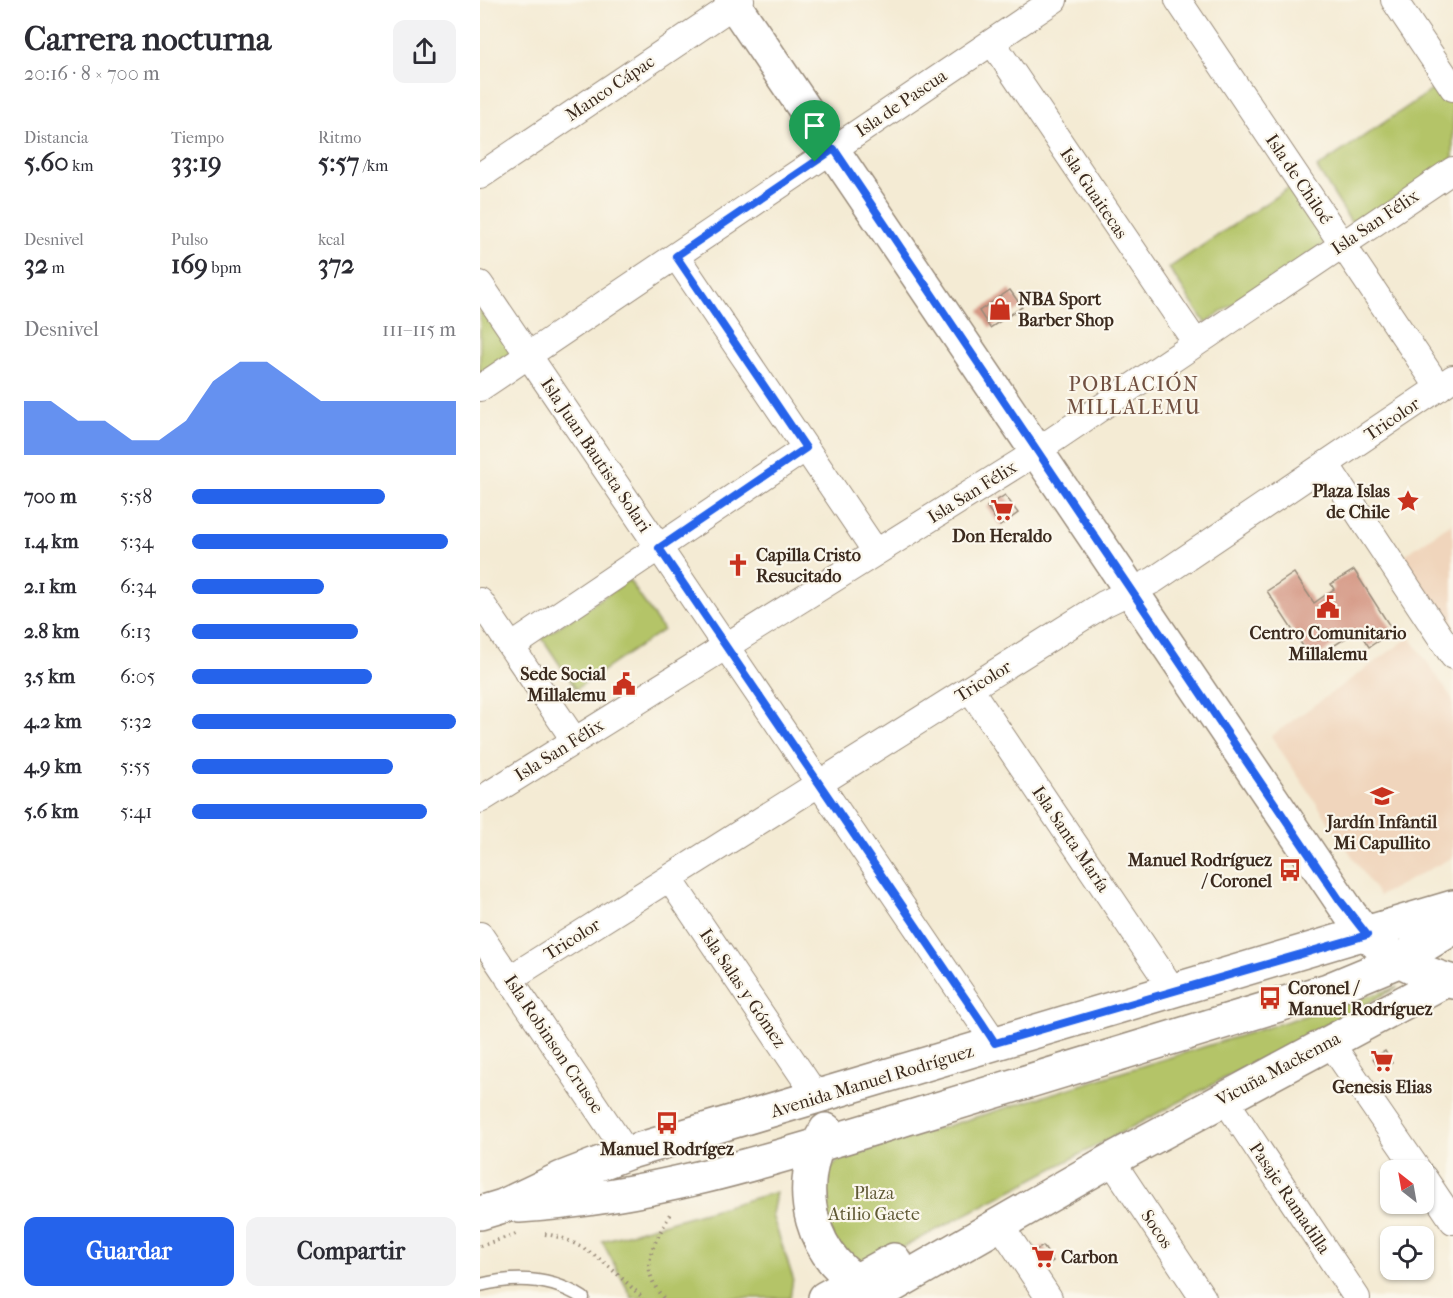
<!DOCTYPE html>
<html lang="es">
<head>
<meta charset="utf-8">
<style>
  body { margin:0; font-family:"IM FELL French Canon",serif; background:#f2f2f3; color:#2b2b33; height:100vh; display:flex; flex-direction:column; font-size:22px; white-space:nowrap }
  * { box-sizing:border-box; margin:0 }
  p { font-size:20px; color:#7c7c81 }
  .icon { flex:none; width:33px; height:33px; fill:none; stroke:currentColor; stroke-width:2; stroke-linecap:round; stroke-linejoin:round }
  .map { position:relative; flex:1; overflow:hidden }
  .sheet { display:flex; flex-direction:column; background:#fff; width:480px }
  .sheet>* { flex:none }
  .needle { width:39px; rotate:329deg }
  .fabs { position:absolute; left:900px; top:1160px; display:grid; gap:12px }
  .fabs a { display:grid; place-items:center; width:54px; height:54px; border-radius:12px; background:#fff; box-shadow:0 2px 4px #0004; font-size:30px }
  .pin { position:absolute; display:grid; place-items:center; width:51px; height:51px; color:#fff; margin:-62px -26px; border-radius:50% 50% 50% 0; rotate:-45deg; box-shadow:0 0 6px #0007 }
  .pin .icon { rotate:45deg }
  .round { display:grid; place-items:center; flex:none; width:63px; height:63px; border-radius:12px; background:#f2f2f3 }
  .headline { display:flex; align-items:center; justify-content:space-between; height:102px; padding:0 24px }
  h1 { font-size:33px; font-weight:700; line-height:45px }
  .figures { display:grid; grid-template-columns:repeat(3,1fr); gap:9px; height:102px; padding:6px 24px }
  .figures div { display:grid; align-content:center }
  .figures b { font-size:26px; font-weight:700 }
  .figures small { font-size:16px; font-weight:400 }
  .figures p { font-size:16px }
  .chart { height:168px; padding:12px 24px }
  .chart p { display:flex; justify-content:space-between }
  .chart svg { width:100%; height:108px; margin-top:6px; fill:#2563eb; opacity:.7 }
  .cta { display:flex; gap:12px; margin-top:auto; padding:12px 24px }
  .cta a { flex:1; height:69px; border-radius:12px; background:#2563eb; color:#fff; font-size:24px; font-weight:700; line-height:69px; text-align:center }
  .cta a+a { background:#f2f2f3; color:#2b2b33 }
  ul { padding:0 24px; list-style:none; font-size:20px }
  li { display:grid; grid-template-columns:96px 72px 1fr; align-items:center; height:45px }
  li i { height:15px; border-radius:8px; background:#2563eb }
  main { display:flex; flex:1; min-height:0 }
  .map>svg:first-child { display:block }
  .built { fill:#f0d5bc }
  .green { fill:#b4c467; stroke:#787742; stroke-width:1.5 }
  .building { fill:#d49683 }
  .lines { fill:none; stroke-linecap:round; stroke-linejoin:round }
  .lane-casing { stroke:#988a79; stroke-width:15 }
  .street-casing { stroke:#988a79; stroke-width:28 }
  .secondary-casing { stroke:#988a79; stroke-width:36 }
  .path { stroke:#988a79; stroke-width:4; stroke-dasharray:1.5 4.5; stroke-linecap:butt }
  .lane { stroke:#fff; stroke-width:12 }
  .street { stroke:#fff; stroke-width:26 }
  .secondary { stroke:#fff; stroke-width:33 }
  .route-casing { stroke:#fff; stroke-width:12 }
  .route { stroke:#2563eb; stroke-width:8 }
  .labels { text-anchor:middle; stroke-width:4.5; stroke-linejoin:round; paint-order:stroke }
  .street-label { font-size:18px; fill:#3b2a1e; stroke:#fbf7ec }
  .poi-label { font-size:18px; font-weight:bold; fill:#3b2a1e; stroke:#fbf7ec }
  .park-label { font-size:18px; fill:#5f5834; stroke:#fbf7ec }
  .neighbourhood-label { font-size:20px; letter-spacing:1.5px; fill:#715041; stroke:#fbf7ec }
</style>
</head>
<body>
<main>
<section class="sheet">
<div class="headline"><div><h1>Carrera nocturna</h1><p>20:16 · 8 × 700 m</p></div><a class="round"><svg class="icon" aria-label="share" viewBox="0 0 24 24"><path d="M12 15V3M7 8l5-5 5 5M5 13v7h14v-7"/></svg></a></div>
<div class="figures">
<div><p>Distancia</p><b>5.60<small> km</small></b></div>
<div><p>Tiempo</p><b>33:19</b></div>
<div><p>Ritmo</p><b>5:57<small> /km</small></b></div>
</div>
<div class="figures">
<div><p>Desnivel</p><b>32<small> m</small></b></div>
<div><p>Pulso</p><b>169<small> bpm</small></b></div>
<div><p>kcal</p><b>372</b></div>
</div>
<div class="chart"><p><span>Desnivel</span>111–115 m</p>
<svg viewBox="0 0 160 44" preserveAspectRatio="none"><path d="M0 44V22L10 22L20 30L30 30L40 38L50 38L60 30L70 14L80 6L90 6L100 14L110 22L120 22L130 22L140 22L150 22L160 22V44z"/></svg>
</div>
<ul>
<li><b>700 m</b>5:58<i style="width:73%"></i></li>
<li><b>1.4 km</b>5:34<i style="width:97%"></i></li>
<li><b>2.1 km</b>6:34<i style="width:50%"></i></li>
<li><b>2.8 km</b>6:13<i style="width:63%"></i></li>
<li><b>3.5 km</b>6:05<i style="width:68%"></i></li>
<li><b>4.2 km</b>5:32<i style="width:100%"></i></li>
<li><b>4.9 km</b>5:55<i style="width:76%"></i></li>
<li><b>5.6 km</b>5:41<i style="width:89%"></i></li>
</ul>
<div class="cta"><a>Guardar</a><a>Compartir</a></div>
</section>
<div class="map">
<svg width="973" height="1298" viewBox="0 0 973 1298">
  <rect width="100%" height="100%" fill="#fbf7ec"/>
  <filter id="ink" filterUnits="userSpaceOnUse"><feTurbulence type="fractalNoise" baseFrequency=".0167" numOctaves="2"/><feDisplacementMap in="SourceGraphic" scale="12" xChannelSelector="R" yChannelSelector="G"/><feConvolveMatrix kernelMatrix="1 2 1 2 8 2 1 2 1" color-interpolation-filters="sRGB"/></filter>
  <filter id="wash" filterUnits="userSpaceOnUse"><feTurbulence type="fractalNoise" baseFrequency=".008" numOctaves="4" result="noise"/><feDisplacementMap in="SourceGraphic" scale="24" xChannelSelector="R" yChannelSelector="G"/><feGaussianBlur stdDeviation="1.35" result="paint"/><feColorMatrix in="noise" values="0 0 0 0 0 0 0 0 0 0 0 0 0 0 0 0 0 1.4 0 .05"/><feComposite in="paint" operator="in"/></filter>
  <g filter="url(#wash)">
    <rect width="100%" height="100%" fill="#f4ebd4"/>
    <path class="built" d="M973,522V638L920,558Z
      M930,637L973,700V857L899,896L791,736Z"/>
    <path class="green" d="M961,84L973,105V158L874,227L837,168Z
      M813,185L847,242L725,323L689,268Z
      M0,304L33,353L0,375Z
      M149,580L183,630L96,689L62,638Z
      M918,987L384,1268L353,1239L340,1179L360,1159Z
      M296,1192L292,1215L313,1278L310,1298H152L122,1241Z"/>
    <g id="blocks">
      <path class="building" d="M530,290L542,307L510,328L499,311Z
        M525,495L538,513L520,526L507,507Z
        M874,570L913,631L889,647L878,630L832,660L787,591L814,573L834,603L854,589L851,584Z
        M905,1051L912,1063L900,1070L893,1058Z
        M563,1246L573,1261L562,1268L552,1253Z"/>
    </g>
  </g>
  <g filter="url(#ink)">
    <use href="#blocks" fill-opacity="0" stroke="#988a79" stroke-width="1.5"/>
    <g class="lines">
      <g class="lane-casing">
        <path id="lane" d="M0,1285C36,1276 71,1277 103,1298"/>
      </g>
      <g class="street-casing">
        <path id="street" d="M698,0L959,388
          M914,0L973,88
          M512,42L716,343
          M0,176L261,0
          M196,256L396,552
          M0,284L515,1043
          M0,388L574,0
          M846,464L973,656
          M0,601L95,741
          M31,647L326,448
          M490,689L693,990
          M0,800L539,463L973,170
          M189,878L337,1097
          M0,935L147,1153
          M29,979L624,604L674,580L973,378
          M849,1041L938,1170
          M744,1098L877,1298
          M631,1160L723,1298
          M944,1178L973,1221
          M521,1226L569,1298"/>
      </g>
      <g class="secondary-casing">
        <path id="secondary" d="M251,0L870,914C899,953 927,968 973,982
          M346,1130C311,1184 330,1265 394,1290
          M39,1206C174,1198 303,1156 431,1117C570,1075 709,1033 848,990L918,961L973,928
          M0,1213L23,1206L82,1178L147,1153L973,907
          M345,1298L414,1260
          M391,1298L631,1160L966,980"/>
      </g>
      <path class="path" d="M65,1234C105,1240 134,1271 163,1298
        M0,1246L36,1234
        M183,1298C156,1264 175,1244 191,1212"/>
      <use href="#lane" class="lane"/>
      <use href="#street" class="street"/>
      <use href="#secondary" class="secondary"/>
    </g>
  </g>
  <g class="lines" filter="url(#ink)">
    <g class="route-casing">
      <path id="route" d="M354,149L859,899L887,935L515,1043L502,1023L179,548L326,448L196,256Z"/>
    </g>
    <use href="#route" class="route"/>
  </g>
  <defs>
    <g id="shop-bare" transform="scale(1.8)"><path d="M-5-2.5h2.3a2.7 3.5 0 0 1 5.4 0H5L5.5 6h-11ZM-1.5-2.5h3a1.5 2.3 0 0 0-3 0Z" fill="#c8321e" stroke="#fbf7ec" stroke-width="2.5" paint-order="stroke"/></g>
    <g id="sight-bare" transform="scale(1.8)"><path d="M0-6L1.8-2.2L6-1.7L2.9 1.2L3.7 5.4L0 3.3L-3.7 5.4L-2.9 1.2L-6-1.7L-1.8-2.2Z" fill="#c8321e" stroke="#fbf7ec" stroke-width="2.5" paint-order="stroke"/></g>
    <g id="supermarket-bare" transform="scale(1.8)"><path d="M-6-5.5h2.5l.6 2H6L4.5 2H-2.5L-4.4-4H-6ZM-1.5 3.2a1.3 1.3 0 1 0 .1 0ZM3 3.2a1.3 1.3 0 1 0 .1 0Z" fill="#c8321e" stroke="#fbf7ec" stroke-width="2.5" paint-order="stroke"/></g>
    <g id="church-bare" transform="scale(1.8)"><path d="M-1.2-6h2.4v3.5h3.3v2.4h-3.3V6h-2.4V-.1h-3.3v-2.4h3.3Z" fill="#c8321e" stroke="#fbf7ec" stroke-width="2.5" paint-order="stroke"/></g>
    <g id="civic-bare" transform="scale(1.8)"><path d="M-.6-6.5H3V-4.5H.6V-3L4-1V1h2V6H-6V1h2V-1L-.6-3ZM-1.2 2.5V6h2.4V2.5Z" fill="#c8321e" stroke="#fbf7ec" stroke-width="2.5" paint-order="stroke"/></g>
    <g id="school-bare" transform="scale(1.8)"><path d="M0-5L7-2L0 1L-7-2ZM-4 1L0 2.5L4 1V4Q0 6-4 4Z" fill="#c8321e" stroke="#fbf7ec" stroke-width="2.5" paint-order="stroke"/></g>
    <g id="bus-bare" transform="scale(1.8)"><path d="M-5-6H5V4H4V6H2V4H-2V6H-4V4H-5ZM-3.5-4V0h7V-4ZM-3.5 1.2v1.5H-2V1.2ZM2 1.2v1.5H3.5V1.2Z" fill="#c8321e" stroke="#fbf7ec" stroke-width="2.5" paint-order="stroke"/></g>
  </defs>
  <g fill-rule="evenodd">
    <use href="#shop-bare" x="520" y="309"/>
    <use href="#sight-bare" x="928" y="501"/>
    <use href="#supermarket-bare" x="522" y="510"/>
    <use href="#church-bare" x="258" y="565"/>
    <use href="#civic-bare" x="848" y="607"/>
    <use href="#civic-bare" x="144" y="684"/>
    <use href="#school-bare" x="902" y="796"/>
    <use href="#bus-bare" x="810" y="870"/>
    <use href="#bus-bare" x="790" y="998"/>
    <use href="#supermarket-bare" x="902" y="1061"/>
    <use href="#bus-bare" x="187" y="1123"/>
    <use href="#supermarket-bare" x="563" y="1257"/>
  </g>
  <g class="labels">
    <g class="street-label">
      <text transform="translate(130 88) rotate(-34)" y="6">Manco Cápac</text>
      <text transform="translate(421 103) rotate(-34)" y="6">Isla de Pascua</text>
      <text transform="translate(819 179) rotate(56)" y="6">Isla de Chiloé</text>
      <text transform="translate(614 193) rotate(56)" y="6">Isla Guaitecas</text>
      <text transform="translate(895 222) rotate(-34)" y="6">Isla San Félix</text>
      <text transform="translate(912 419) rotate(-34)" y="6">Tricolor</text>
      <text transform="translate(116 455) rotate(56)" y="6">Isla Juan Bautista Solari</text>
      <text transform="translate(492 492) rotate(-32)" y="6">Isla San Félix</text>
      <text transform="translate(503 681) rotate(-32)" y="6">Tricolor</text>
      <text transform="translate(79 750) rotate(-32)" y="6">Isla San Félix</text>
      <text transform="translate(591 839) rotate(56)" y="6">Isla Santa María</text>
      <text transform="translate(92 939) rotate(-32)" y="6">Tricolor</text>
      <text transform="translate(263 988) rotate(56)" y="6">Isla Salas y Gómez</text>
      <text transform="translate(74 1044) rotate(56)" y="6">Isla Robinson Crusoe</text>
      <text transform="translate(798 1069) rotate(-28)" y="6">Vicuña Mackenna</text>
      <text transform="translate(392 1081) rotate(-17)" y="6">Avenida Manuel Rodríguez</text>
      <text transform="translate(810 1198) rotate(56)" y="6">Pasaje Ramadilla</text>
      <text transform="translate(677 1229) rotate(56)" y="6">Socos</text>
    </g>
    <g class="poi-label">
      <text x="538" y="305" text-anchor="start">NBA Sport<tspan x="538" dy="21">Barber Shop</tspan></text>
      <text x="910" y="497" text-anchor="end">Plaza Islas<tspan x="910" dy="21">de Chile</tspan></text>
      <text x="522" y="542">Don Heraldo</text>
      <text x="276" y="561" text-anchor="start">Capilla Cristo<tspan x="276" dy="21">Resucitado</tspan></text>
      <text x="848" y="639">Centro Comunitario<tspan x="848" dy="21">Millalemu</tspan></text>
      <text x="126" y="680" text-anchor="end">Sede Social<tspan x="126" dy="21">Millalemu</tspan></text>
      <text x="902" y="828">Jardín Infantil<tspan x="902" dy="21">Mi Capullito</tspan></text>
      <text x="792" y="866" text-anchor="end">Manuel Rodríguez<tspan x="792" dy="21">/ Coronel</tspan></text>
      <text x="808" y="994" text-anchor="start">Coronel /<tspan x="808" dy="21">Manuel Rodríguez</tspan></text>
      <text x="902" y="1093">Genesis Elias</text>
      <text x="187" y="1155">Manuel Rodrígez</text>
      <text x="581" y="1263" text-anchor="start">Carbon</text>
    </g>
    <g class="park-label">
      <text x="394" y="1199">Plaza<tspan x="394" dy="21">Atilio Gaete</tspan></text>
    </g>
    <g class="neighbourhood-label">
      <text x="654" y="391">POBLACIÓN<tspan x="654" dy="23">MILLALEMU</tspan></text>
    </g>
  </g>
</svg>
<div class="fabs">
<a><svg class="needle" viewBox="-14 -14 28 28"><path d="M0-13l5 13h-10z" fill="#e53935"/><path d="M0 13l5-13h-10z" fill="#7c7c81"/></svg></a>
<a><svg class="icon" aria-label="locate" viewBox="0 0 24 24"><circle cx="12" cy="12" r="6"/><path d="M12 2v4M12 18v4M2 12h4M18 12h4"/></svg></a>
</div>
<div class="pin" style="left:335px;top:162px;background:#1e9e55"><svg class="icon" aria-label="arrive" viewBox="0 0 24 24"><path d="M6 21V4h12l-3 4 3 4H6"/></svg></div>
</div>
</main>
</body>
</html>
